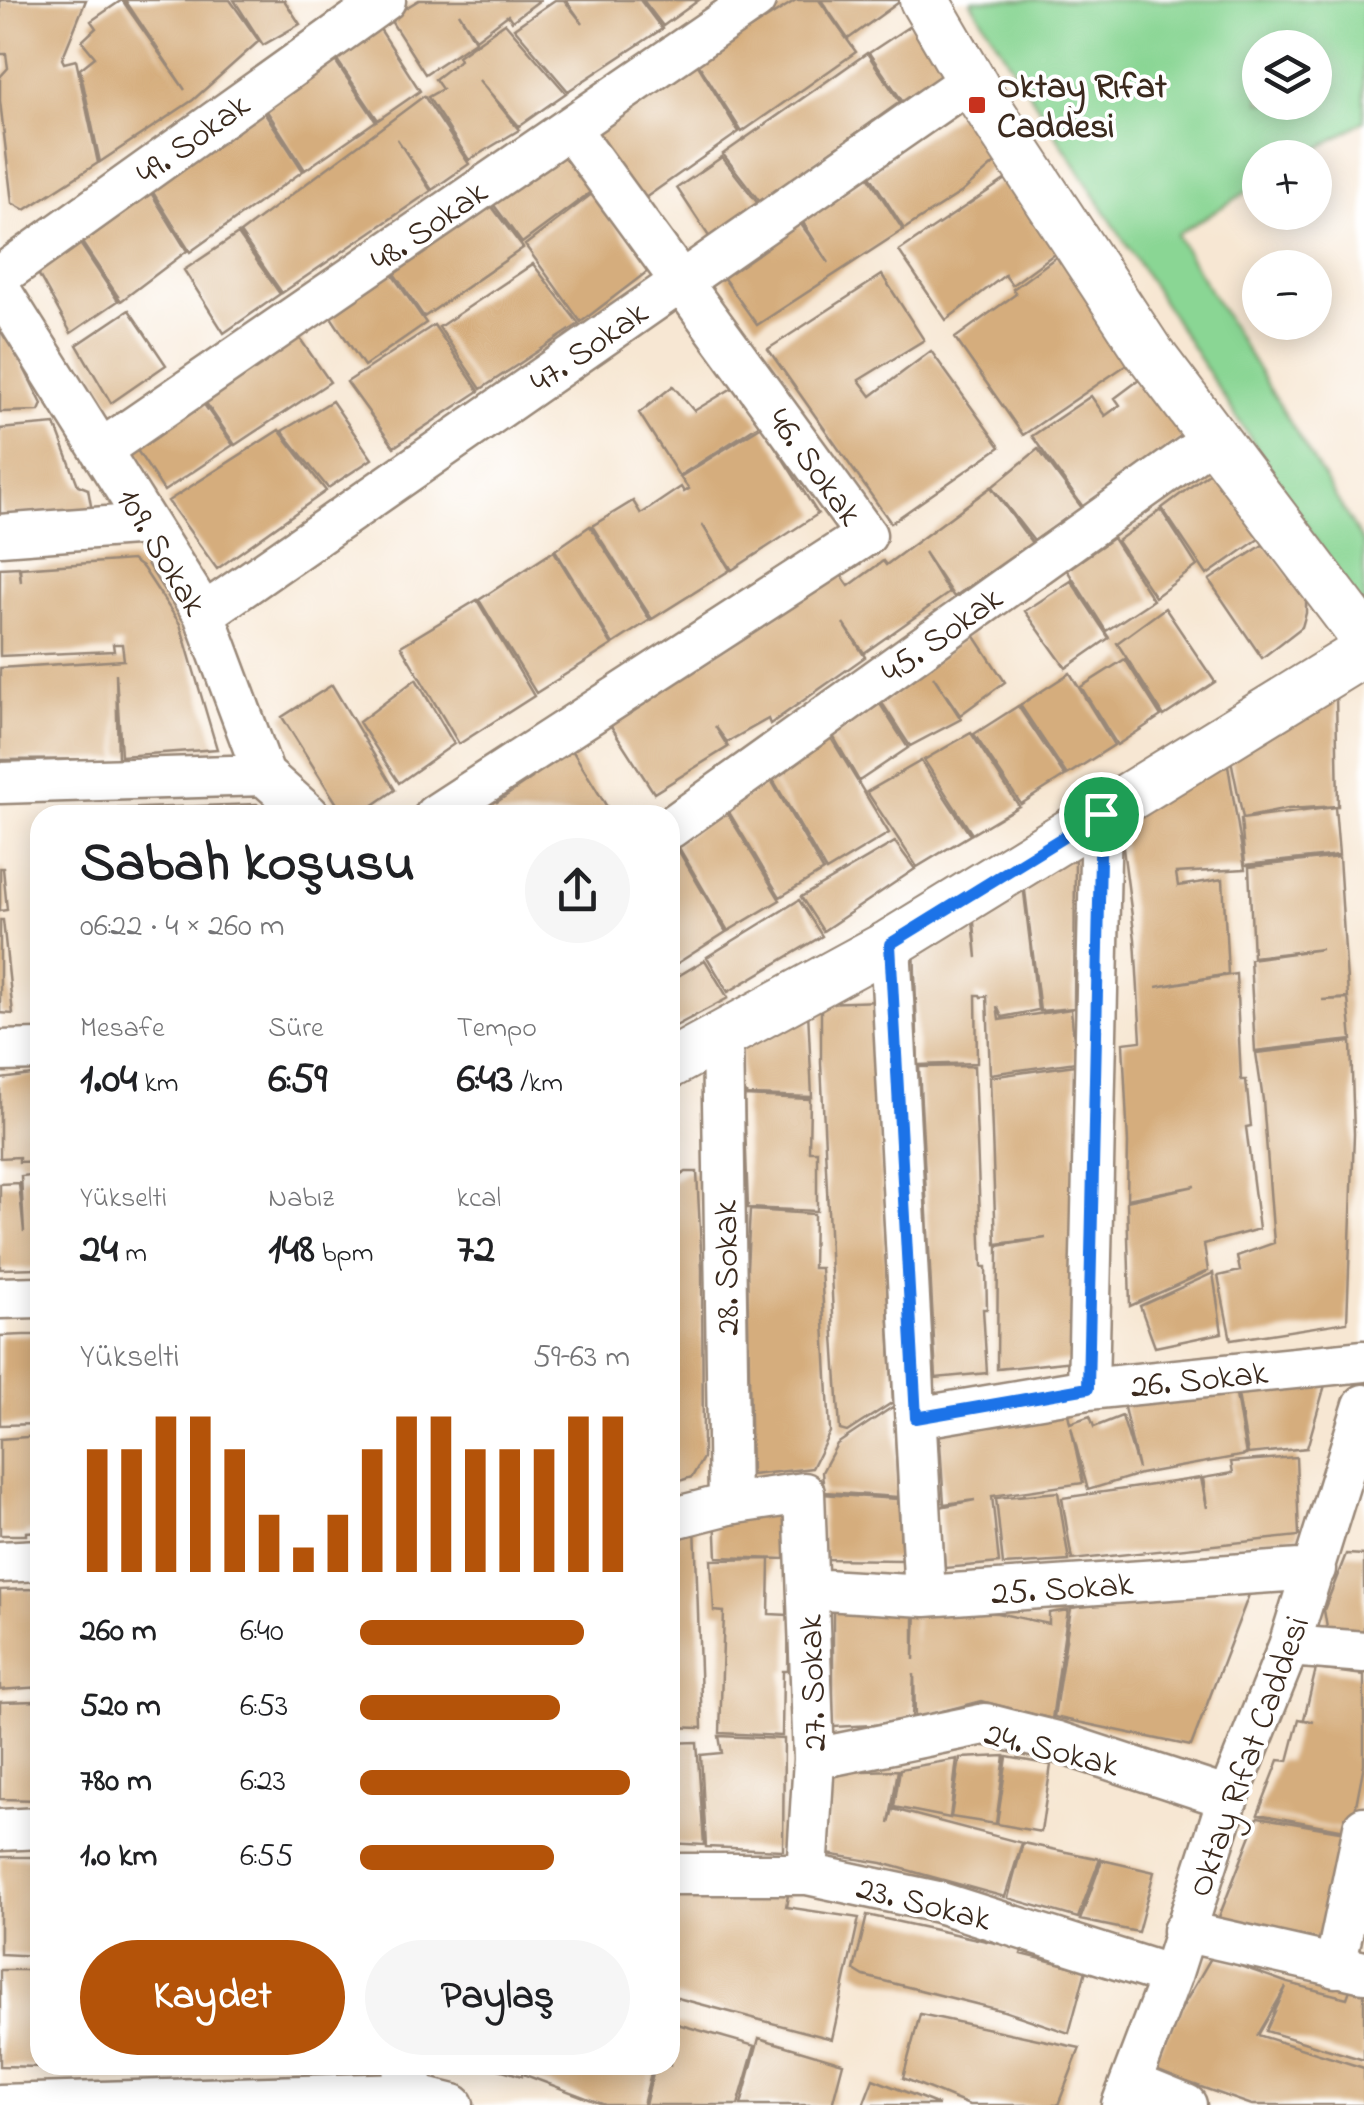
<!DOCTYPE html>
<html lang="tr">
<head>
<meta charset="utf-8">
<style>
  body { margin:0; font-family:"Indie Flower",sans-serif; background:#f6f6f6; color:#202124; height:100vh; display:flex; flex-direction:column; font-size:38px; white-space:nowrap }
  * { box-sizing:border-box; margin:0 }
  p { font-size:32px; color:#757577 }
  .icon { flex:none; width:55px; height:55px; fill:none; stroke:currentColor; stroke-width:2; stroke-linecap:round; stroke-linejoin:round }
  .map { position:relative; flex:1; overflow:hidden }
  .panel { position:absolute; left:30px; top:805px; width:650px; height:1270px; display:flex; flex-direction:column; background:#fff; border-radius:30px; box-shadow:0 5px 25px #0003 }
  .panel>* { flex:none }
  .controls { position:absolute; left:1242px; top:30px; display:grid; gap:20px }
  .controls a { display:grid; place-items:center; width:90px; height:90px; border-radius:50%; background:#fff; box-shadow:0 5px 25px #0003; font-size:50px }
  .pin { position:absolute; display:grid; place-items:center; width:85px; height:85px; color:#fff; margin:-42px; border:5px solid #fff; border-radius:50%; box-shadow:0 2px 10px #0007 }
  .round { display:grid; place-items:center; flex:none; width:105px; height:105px; border-radius:52px; background:#f6f6f6 }
  .overview { display:flex; align-items:center; justify-content:space-between; height:170px; padding:0 50px }
  h1 { font-size:55px; font-weight:800; line-height:75px }
  .metrics { display:grid; grid-template-columns:repeat(3,1fr); gap:15px; height:170px; padding:10px 50px }
  .metrics div { display:grid; align-content:center }
  .metrics b { font-size:42px; font-weight:800 }
  .metrics small { font-size:28px; font-weight:400 }
  .metrics p { font-size:28px }
  .chart { height:280px; padding:20px 50px }
  .chart p { display:flex; justify-content:space-between }
  .chart svg { width:100%; height:180px; margin-top:10px; stroke:#b45309; stroke-width:6 }
  .cta { display:flex; gap:20px; margin-top:auto; padding:20px 50px }
  .cta a { flex:1; height:115px; border-radius:60px; background:#b45309; color:#fff; font-size:40px; font-weight:800; line-height:115px; text-align:center }
  .cta a+a { background:#f6f6f6; color:#202124 }
  ul { padding:0 50px; list-style:none; font-size:32px }
  li { display:grid; grid-template-columns:160px 120px 1fr; align-items:center; height:75px }
  li i { height:25px; border-radius:12px; background:#b45309 }
  .map>svg:first-child { display:block }
  .green { fill:#8ad694; stroke:#628059; stroke-width:2.5; fill-rule:evenodd }
  .building { fill:#d5ad7d }
  .lines { fill:none; stroke-linecap:round; stroke-linejoin:round }
  .minor-casing { stroke:#998878; stroke-width:45 }
  .tertiary-casing { stroke:#998878; stroke-width:52 }
  .minor { stroke:#fff; stroke-width:40 }
  .tertiary { stroke:#fff; stroke-width:48 }
  .route-casing { stroke:#fff; stroke-width:20 }
  .route { stroke:#1a73e8; stroke-width:12 }
  .poi-dot { fill:#c8321e; stroke:#fff; stroke-width:4 }
  .labels { text-anchor:middle; stroke-width:8; stroke-linejoin:round; paint-order:stroke }
  .poi-label { font-size:35px; font-weight:bold; fill:#3b2a1e; stroke:#fff; text-anchor:start }
  .street-label { font-size:35px; fill:#3b2a1e; stroke:#fff }
</style>
</head>
<body>
<div class="map">
<svg width="1364" height="2105" viewBox="0 0 1364 2105">
  <rect width="100%" height="100%" fill="#fff"/>
  <filter id="ink" filterUnits="userSpaceOnUse"><feTurbulence type="fractalNoise" baseFrequency=".01" numOctaves="2"/><feDisplacementMap in="SourceGraphic" scale="20" xChannelSelector="R" yChannelSelector="G"/><feConvolveMatrix kernelMatrix="1 2 1 2 8 2 1 2 1" color-interpolation-filters="sRGB"/></filter>
  <filter id="wash" filterUnits="userSpaceOnUse"><feTurbulence type="fractalNoise" baseFrequency=".0048" numOctaves="4" result="noise"/><feDisplacementMap in="SourceGraphic" scale="40" xChannelSelector="R" yChannelSelector="G"/><feGaussianBlur stdDeviation="2.25" result="paint"/><feColorMatrix in="noise" values="0 0 0 0 0 0 0 0 0 0 0 0 0 0 0 0 0 1.4 0 .05"/><feComposite in="paint" operator="in"/></filter>
  <g filter="url(#wash)">
    <rect width="100%" height="100%" fill="#f7e7d3"/>
    <path class="green" d="M973,0H1364V121L1304,157L1260,158V184L1176,235L1364,544V608L1360,610L971,2ZM1260,48H1315V102H1260Z"/>
    <g id="blocks">
      <path class="building" d="M0,0H86L62,59L64,63L76,60L98,163L25,210L12,203L0,101V77L8,68L6,54H0Z
        M122,0L185,90L125,0H230L259,41L193,100L100,162L80,69L95,57L82,41L96,28L91,21Z
        M234,0H284L300,24L263,45Z
        M419,0H540L512,21L508,15L476,39L459,13L475,41L425,74L389,18Z
        M555,0H564L583,24L566,0H640L662,29L568,91L514,28Z
        M643,0H699L663,26Z
        M796,0H819L856,52L742,132L697,62Z
        M821,0H902L848,39Z
        M922,18L962,72L907,108L869,53Z
        M505,23L566,93L519,126L479,80L519,130L469,160L428,97L442,89L435,79L460,60L458,56Z
        M380,29L420,91L378,120L335,57Z
        M867,53L900,102L760,202L723,154Z
        M334,59L376,121L305,170L263,105Z
        M696,62L739,132L635,205L588,137Z
        M424,96L469,164L432,190L397,139L431,191L282,293L240,233Z
        M261,107L303,171L190,252L149,186Z
        M970,107L1002,157L962,192L904,229L869,174Z
        M562,148L592,191L522,243L488,197Z
        M722,157L759,205L712,241L677,188Z
        M1012,175L1061,249L1012,285L1005,275L946,320L899,251Z
        M868,176L903,230L757,325L723,277L800,223L829,263L802,221Z
        M148,188L187,251L121,301L77,235Z
        M593,193L648,271L581,322L525,245Z
        M486,199L523,248L424,317L388,265Z
        M238,234L280,294L224,333L184,270Z
        M75,236L118,301L71,333L34,266Z
        M1063,252L1135,359L1023,435L955,338L1016,294L1013,289Z
        M533,264L579,324L481,389L439,327Z
        M389,270L426,323L364,366L329,314Z
        M882,275L924,340L859,380L871,396L931,351L1000,447L891,523L768,349Z
        M129,310L166,365L111,403L77,345Z
        M0,321L42,404L39,411L0,412Z
        M434,325L479,391L394,447L347,382Z
        M292,327L330,382L235,445L197,390Z
        M1151,371L1194,432L1083,507L1032,436L1091,396L1105,416L1120,405L1115,398Z
        M673,386L694,411L734,387L760,424L679,476L639,413Z
        M195,392L233,445L164,491L129,438Z
        M332,401L372,459L328,488L282,431Z
        M55,424L78,485L88,489L92,511L0,515V429Z
        M762,426L818,514L732,570L702,524L730,570L652,619L592,526L633,501L641,514L681,487L684,492L689,489L680,477Z
        M279,430L326,491L217,569L168,501Z
        M1038,449L1082,508L1034,541L992,487Z
        M1217,467L1263,536L1207,575L1162,508Z
        M991,487L1032,543L954,597L924,552L949,593L864,653L844,624L865,657L770,724L768,719L727,742L715,726L728,747L654,793L609,723L839,572L849,586L883,561L886,565Z
        M1161,510L1197,566L1155,597L1117,541Z
        M590,526L650,620L613,644L555,550Z
        M1113,538L1153,600L1106,631L1067,570Z
        M1266,543L1306,599V613L1302,627L1262,658L1209,580Z
        M554,551L612,645L536,693L479,600Z
        M132,560L143,568L180,624L217,749L121,756L116,673L118,759L0,760V668L124,660L122,644H113L114,651L0,656V568L19,567L21,582L20,568Z
        M1071,581L1109,638L1066,668L1025,611Z
        M477,600L534,696L459,744L401,646Z
        M1165,608L1215,682L1164,716L1117,643Z
        M972,632L1005,682L960,715L933,676L961,719L910,746L882,703Z
        M1125,659L1161,716L1117,745L1081,687Z
        M1070,673L1114,745L1067,775L1020,705Z
        M416,679L454,744L399,783L359,722Z
        M332,685L395,790L359,815H344L282,717Z
        M1336,693L1338,806L1288,809L1243,818L1229,750Z
        M880,704L908,748L859,781L833,736Z
        M1018,706L1065,776L1021,804L974,734Z
        M971,733L1019,806L972,834L924,760Z
        M831,738L889,833L826,871L772,778Z
        M569,745L612,815H467L494,797L497,802L532,778L528,771Z
        M1225,747L1245,869L1176,873L1178,886L1223,879L1228,974L1156,987L1236,974L1241,1080H1246L1251,1126L1246,1127L1259,1229L1204,1244L1208,1271L1130,1306L1127,1201L1195,1186L1127,1199L1128,1143L1123,1043L1141,1041L1135,939L1119,818Z
        M921,761L970,835L917,867L867,792Z
        M771,780L823,871L780,897L727,809Z
        M257,804L267,815H56V812L85,810Z
        M1335,807L1339,855L1245,865L1241,819Z
        M725,809L780,900L728,931L676,843Z
        M673,841L726,932L673,966L670,961V844Z
        M895,842L915,869L823,931L801,897Z
        M1075,854L1074,1008L1040,1011L1024,883Z
        M1339,857L1348,998L1322,1000L1348,999L1352,1040L1255,1051L1250,959L1322,949L1253,957L1249,867Z
        M0,868H3L7,910L0,911Z
        M1023,884L1038,1010L1002,1017L997,1006L999,1020L1071,1009L1076,1062L990,1074L987,996L981,997L980,995H976L977,1063L918,1065L914,944L972,912L977,958L973,910Z
        M799,900L822,936L728,992L707,957Z
        M0,920H3L13,1014L0,1013Z
        M705,960L728,998L670,1029V981Z
        M882,1001L881,1063H876L893,1402L847,1432L840,1430L834,1336L821,1063V1003Z
        M808,1010L812,1097L747,1095L742,1088L741,1046Z
        M1351,1042L1354,1134L1347,1322L1231,1340L1218,1276L1240,1271L1237,1256L1274,1243L1263,1100L1256,1053Z
        M1075,1065L1073,1361L997,1369L998,1246L1046,1238L996,1244L990,1077Z
        M974,1066L982,1267H986L987,1309H983L987,1373L936,1378L919,1067Z
        M40,1074V1161L19,1162V1157L0,1158V1079Z
        M744,1096L810,1099L809,1151H817V1211L748,1208Z
        M686,1172H697L702,1269L703,1458L692,1477L670,1484V1182Z
        M40,1174V1268L0,1269V1184L19,1183L24,1232L21,1176Z
        M750,1210L814,1214L813,1268H821L830,1432L812,1468L751,1475L747,1268Z
        M1213,1273L1222,1333L1155,1347L1140,1306Z
        M24,1335H40V1424L0,1425V1336Z
        M1327,1378L1307,1448L1248,1454L1237,1388Z
        M1235,1389L1246,1455L1140,1474L1088,1490L1071,1427L1083,1483L992,1496L999,1563L945,1568L940,1507L975,1500L944,1504L939,1428L1067,1409L1070,1423L1090,1416L1094,1427L1122,1416L1138,1469L1123,1403Z
        M894,1406L898,1497L824,1492L822,1472L837,1444Z
        M40,1436V1531L26,1532V1535H0V1439Z
        M1296,1457L1299,1536L1072,1560L1062,1498L1201,1478L1207,1508L1203,1478L1233,1473L1231,1462Z
        M1058,1492L1069,1561L1003,1565L996,1498Z
        M821,1494L898,1499L902,1560L824,1559Z
        M784,1508L788,1559L717,1557L715,1515Z
        M695,1524L702,1728L670,1727V1533Z
        M1346,1554L1364,1555V1631L1327,1628L1324,1610Z
        M770,1559L769,1614L789,1615L788,1671H783L782,1736L720,1733L724,1612L714,1611L711,1560Z
        M34,1589V1593H40V1687L0,1690V1590Z
        M1250,1592L1191,1746L1054,1717L1071,1608L1150,1598Z
        M833,1603L914,1604V1660L916,1610L997,1613L1049,1624V1613L1068,1610L1052,1719L982,1701L915,1718L914,1674L912,1718L874,1725L833,1727Z
        M1316,1669L1364,1675V1764L1351,1831L1258,1814L1279,1760L1288,1761L1299,1719L1314,1722L1304,1719Z
        M38,1701L40,1800L0,1799V1702Z
        M719,1736L784,1739L783,1850L706,1847L701,1755L722,1753Z
        M697,1742L704,1845L670,1843V1743Z
        M1005,1756L996,1824L951,1817L960,1758Z
        M1007,1757L1051,1765L1041,1832L997,1824Z
        M957,1759L950,1818L894,1807L900,1769Z
        M898,1770L889,1824L893,1809L1022,1843L1005,1897L882,1863L827,1854L828,1772Z
        M1258,1817L1351,1833L1329,1941L1222,1922L1219,1917Z
        M1023,1843L1100,1859L1078,1918L1008,1898Z
        M0,1857H40V1956L0,1954Z
        M1102,1860L1154,1872L1138,1932L1080,1920Z
        M670,1891L788,1895L786,1907L859,1918L832,2039L670,1996Z
        M867,1915L1023,1949L1021,1954L1086,1970L1069,2033L1004,2011L864,1976L854,1970Z
        M1212,1956L1288,1983L1347,1998L1351,1987L1364,1990V2060L1266,2031L1286,1987L1258,2035L1364,2068V2105H1252L1147,2068Z
        M0,1970H40V2067L0,2066Z
        M920,2014L1080,2048L1058,2105H969L903,2078Z
        M670,2022L755,2046L738,2105H645L655,2065H670Z
        M759,2038L843,2063L832,2105H741Z
        M489,2065H523L522,2076L489,2066Z
        M526,2065H653L643,2105H605L525,2075Z
        M873,2079L939,2105H863Z"/>
    </g>
  </g>
  <g filter="url(#ink)">
    <use href="#blocks" fill-opacity="0" stroke="#998878" stroke-width="2.5"/>
    <g class="lines">
      <g class="minor-casing">
        <path id="minor" d="M0,276L385,0
          M0,290L204,614L264,775L309,815
          M101,450L755,0
          M0,535L147,524
          M204,614L972,79
          M0,783L264,775
          M435,815L866,535L569,128
          M670,828L1213,439
          M890,944L925,1596
          M722,1033L729,1504
          M0,1051L40,1050
          M0,1298L40,1297
          M1088,1389L1101,814
          M916,1418L1088,1389L1364,1361
          M670,1519L729,1504L804,1493L814,1759L807,1874
          M0,1562L40,1560
          M808,1589L925,1596L1315,1569
          M1289,1646L1364,1652
          M814,1759L985,1724L1057,1742L1228,1798
          M0,1830L40,1828
          M670,1874H807L938,1902L1171,1976
          M1183,1931L1364,1972
          M1335,1967L1364,1827
          M1132,2083L1186,2105
          M0,2105L405,2093L453,2105
          M1122,2105L1171,1976L1228,1798L1289,1646L1364,1405"/>
      </g>
      <g class="tertiary-casing">
        <path id="tertiary" d="M924,0L979,94L1148,351L1364,637
          M670,1064L890,944L1364,652
          M404,2105L409,2065"/>
      </g>
      <use href="#minor" class="minor"/>
      <use href="#tertiary" class="tertiary"/>
    </g>
  </g>
  <g class="lines" filter="url(#ink)">
    <g class="route-casing">
      <path id="route" d="M1101,814L1088,1388L916,1418L890,944Z"/>
    </g>
    <use href="#route" class="route"/>
  </g>
  <rect class="poi-dot" x="967" y="95" width="20" height="20" rx="5"/>
  <g class="labels">
    <g class="poi-label">
      <text x="997" y="97">Oktay Rıfat<tspan x="997" dy="40">Caddesi</tspan></text>
    </g>
    <g class="street-label">
      <text transform="translate(192 138) rotate(-36)" y="12">49. Sokak</text>
      <text transform="translate(428 225) rotate(-35)" y="12">48. Sokak</text>
      <text transform="translate(588 346) rotate(-35)" y="12">47. Sokak</text>
      <text transform="translate(816 466) rotate(54)" y="12">46. Sokak</text>
      <text transform="translate(163 551) rotate(59)" y="12">109. Sokak</text>
      <text transform="translate(941 634) rotate(-36)" y="12">45. Sokak</text>
      <text transform="translate(725 1268) rotate(-91)" y="12">28. Sokak</text>
      <text transform="translate(1199 1378) rotate(-6)" y="12">26. Sokak</text>
      <text transform="translate(1062 1587) rotate(-4)" y="12">25. Sokak</text>
      <text transform="translate(811 1683) rotate(-92)" y="12">27. Sokak</text>
      <text transform="translate(1052 1748) rotate(14)" y="12">24. Sokak</text>
      <text transform="translate(1247 1756) rotate(-70)" y="12">Oktay Rıfat Caddesi</text>
      <text transform="translate(924 1902) rotate(14)" y="12">23. Sokak</text>
    </g>
  </g>
</svg>
<div class="controls">
<a><svg class="icon" aria-label="layers" viewBox="0 0 24 24"><path d="M12 4l9 5-9 5-9-5zM3 14l9 5 9-5"/></svg></a>
<a>+</a>
<a>−</a>
</div>
<div class="pin" style="left:1101px;top:814px;background:#1e9e55"><svg class="icon" aria-label="arrive" viewBox="0 0 24 24"><path d="M6 21V4h12l-3 4 3 4H6"/></svg></div>
<section class="panel">
<div class="overview"><div><h1>Sabah koşusu</h1><p>06:22 · 4 × 260 m</p></div><a class="round"><svg class="icon" aria-label="share" viewBox="0 0 24 24"><path d="M12 15V3M7 8l5-5 5 5M5 13v7h14v-7"/></svg></a></div>
<div class="metrics">
<div><p>Mesafe</p><b>1.04<small> km</small></b></div>
<div><p>Süre</p><b>6:59</b></div>
<div><p>Tempo</p><b>6:43<small> /km</small></b></div>
</div>
<div class="metrics">
<div><p>Yükselti</p><b>24<small> m</small></b></div>
<div><p>Nabız</p><b>148<small> bpm</small></b></div>
<div><p>kcal</p><b>72</b></div>
</div>
<div class="chart"><p><span>Yükselti</span>59–63 m</p>
<svg viewBox="0 0 160 44" preserveAspectRatio="none"><path d="M5 44V14M15 44V14M25 44V6M35 44V6M45 44V14M55 44V30M65 44V38M75 44V30M85 44V14M95 44V6M105 44V6M115 44V14M125 44V14M135 44V14M145 44V6M155 44V6"/></svg>
</div>
<ul>
<li><b>260 m</b>6:40<i style="width:83%"></i></li>
<li><b>520 m</b>6:53<i style="width:74%"></i></li>
<li><b>780 m</b>6:23<i style="width:100%"></i></li>
<li><b>1.0 km</b>6:55<i style="width:72%"></i></li>
</ul>
<div class="cta"><a>Kaydet</a><a>Paylaş</a></div>
</section>
</div>
</body>
</html>
